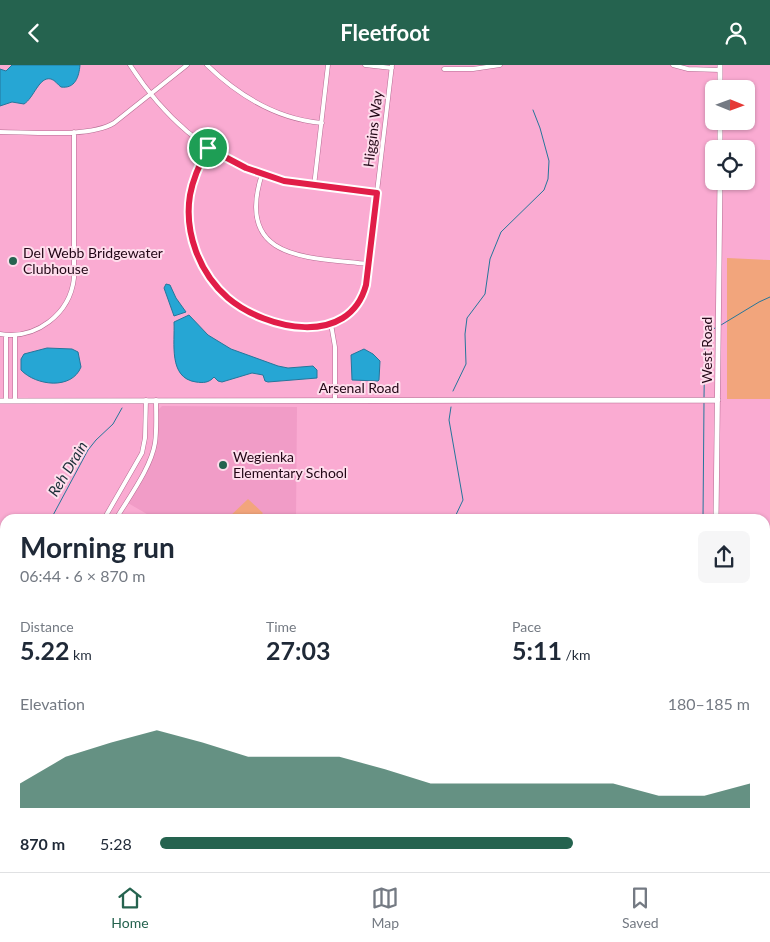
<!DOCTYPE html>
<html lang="en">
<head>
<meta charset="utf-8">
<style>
  body { margin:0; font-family:Lato,sans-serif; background:#f6f6f7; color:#1f2937; height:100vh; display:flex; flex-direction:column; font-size:19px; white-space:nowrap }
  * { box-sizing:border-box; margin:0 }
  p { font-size:16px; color:#747a83 }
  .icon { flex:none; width:28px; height:28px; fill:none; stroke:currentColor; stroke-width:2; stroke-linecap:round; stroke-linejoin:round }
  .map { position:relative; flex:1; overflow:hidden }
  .drawer { position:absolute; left:0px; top:449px; width:770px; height:359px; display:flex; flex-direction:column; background:#fff; border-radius:15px 15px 0 0; box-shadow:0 1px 4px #0004 }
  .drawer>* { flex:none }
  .needle { width:32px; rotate:91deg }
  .controls { position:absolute; left:705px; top:15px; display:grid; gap:10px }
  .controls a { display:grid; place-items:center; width:50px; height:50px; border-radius:8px; background:#fff; box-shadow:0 1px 4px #0004; font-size:25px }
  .pin { position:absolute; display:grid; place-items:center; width:42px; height:42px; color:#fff; margin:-21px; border:2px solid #fff; border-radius:50%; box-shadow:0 1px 5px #0007 }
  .round { display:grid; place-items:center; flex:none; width:52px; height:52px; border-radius:8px; background:#f6f6f7 }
  .headline { display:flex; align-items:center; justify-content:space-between; height:85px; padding:0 20px }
  h1 { font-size:28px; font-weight:700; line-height:38px }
  .figures { display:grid; grid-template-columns:repeat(3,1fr); gap:8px; height:85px; padding:5px 20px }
  .figures div { display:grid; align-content:center }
  .figures b { font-size:25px; font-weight:700 }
  .figures small { font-size:14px; font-weight:400 }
  .figures p { font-size:14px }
  .chart { height:140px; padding:10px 20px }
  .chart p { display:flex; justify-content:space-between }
  .chart svg { width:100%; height:90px; margin-top:5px; fill:#25634f; opacity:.7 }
  ul { padding:0 20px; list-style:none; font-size:16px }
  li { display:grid; grid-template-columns:80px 60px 1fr; align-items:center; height:38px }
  li i { height:12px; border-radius:6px; background:#25634f }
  header { display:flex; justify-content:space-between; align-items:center; height:65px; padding:0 20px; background:#25634f; color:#fff; font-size:22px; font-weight:700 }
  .tab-bar { display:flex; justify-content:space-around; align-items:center; height:70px; border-top:1px solid #e0e1e3; background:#fff; font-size:14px; color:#747a83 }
  .tab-bar a { display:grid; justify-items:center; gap:2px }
  .tab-bar .on { color:#25634f }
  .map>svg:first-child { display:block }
  .built { fill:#f19cc7 }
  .green { fill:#f2a57c }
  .water { fill:#26a6d4; stroke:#25769b }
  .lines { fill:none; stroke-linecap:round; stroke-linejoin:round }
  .stream { stroke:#25769b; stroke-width:1 }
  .minor-casing { stroke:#b46b91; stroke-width:5 }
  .tertiary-casing { stroke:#b46b91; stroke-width:6 }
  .minor { stroke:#fff; stroke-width:4 }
  .tertiary { stroke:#fff; stroke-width:5 }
  .route-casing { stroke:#fff; stroke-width:10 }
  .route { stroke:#e11d48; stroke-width:6 }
  .poi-dot { fill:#25634f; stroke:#feddec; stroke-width:2 }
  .labels { text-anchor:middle; stroke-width:4; stroke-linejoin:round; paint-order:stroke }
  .street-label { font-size:14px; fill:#220716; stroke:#feddec }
  .poi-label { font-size:14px; fill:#220716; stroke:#feddec; text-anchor:start }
  .water-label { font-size:15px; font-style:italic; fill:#1a2e37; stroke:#feddec }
</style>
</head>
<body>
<header><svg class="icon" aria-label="back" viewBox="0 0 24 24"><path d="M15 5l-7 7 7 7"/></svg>Fleetfoot<svg class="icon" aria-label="person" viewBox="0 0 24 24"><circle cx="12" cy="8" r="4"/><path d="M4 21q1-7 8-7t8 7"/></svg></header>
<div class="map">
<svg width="770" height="807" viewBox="0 0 770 807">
  <rect width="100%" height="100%" fill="#faabd2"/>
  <path class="built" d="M162,341L297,342L296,454H151L152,452L128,438L155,389L158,374V345Z"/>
  <path class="green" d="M727,193L770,195V334H727Z
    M248,434L263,448L257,454H227Z
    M485,802H624V807H485Z"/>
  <path class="water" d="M12,0H80C79,12 75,24 61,22C58,20 55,15 51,14C39,11 34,33 24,39L12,37L0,41V4L6,6Z
    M166,219L170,220L176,233L186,247L174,251L164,223Z
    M189,250L208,270L231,284L278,301L288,303L313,301L317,305V313L268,317L265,316L263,310L252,308L222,317L218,316L214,312C209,318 203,318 196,317C168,313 175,278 174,257Z
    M47,283L72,284L78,287L81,302C72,325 36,321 21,305V294L24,289Z
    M364,284L373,289L380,296L379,315L378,316L352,315L351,290Z"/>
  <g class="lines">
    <path class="stream" d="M721,260L759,237L770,232
      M453,326L466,299L465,269L467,253L485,229L490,194L501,167L544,125L548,114L549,96L540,63L533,45
      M704,333L705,269L715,263
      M451,342L449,355L463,435L454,454
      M51,454L88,385L96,375L113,359L122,343
      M703,454L704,337
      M0,499L5,496
      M272,807L273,802
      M701,807V802"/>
    <g class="minor-casing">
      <path id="minor" d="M130,0C166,56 216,99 282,115C312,123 345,124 377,128
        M207,0C239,31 276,54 322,58
        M365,0L392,3
        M673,0L688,4L720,5
        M444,4H473L500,0
        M0,67C31,67 89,73 114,58L187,0
        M208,83C200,98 193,113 190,130C185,167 199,208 228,233C266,266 349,283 366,220L392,0
        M262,109C234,196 308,192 368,199
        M314,121L328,0
        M331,259L335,282V335
        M0,269C36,275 70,249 74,213V67
        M15,270V336
        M6,336V270
        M104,454L142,388L145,373L146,335
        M116,454C129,432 151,403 155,378C157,364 156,349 156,335
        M765,613H770
        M50,807V802
        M232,807L235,802"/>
    </g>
    <g class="tertiary-casing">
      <path id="tertiary" d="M720,0V24
        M720,84V56
        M0,336L718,335
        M716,454L720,116
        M713,807V802"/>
    </g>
    <use href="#minor" class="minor"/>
    <use href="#tertiary" class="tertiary"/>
  </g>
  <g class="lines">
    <g class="route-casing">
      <path id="route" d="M208,83L246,103L284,116L377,128L366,220C349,283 266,265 228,233C199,208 184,167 190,130C193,113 200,98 208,83Z"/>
    </g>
    <use href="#route" class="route"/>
  </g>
  <g class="poi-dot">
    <circle cx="13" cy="196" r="5"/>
    <circle cx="223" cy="400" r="5"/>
  </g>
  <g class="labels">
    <g class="street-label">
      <text transform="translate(373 64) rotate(-83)" y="5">Higgins Way</text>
      <text transform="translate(707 285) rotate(-90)" y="5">West Road</text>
      <text x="359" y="328">Arsenal Road</text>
    </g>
    <g class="poi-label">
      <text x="23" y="193">Del Webb Bridgewater<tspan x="23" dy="16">Clubhouse</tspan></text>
      <text x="233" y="397">Wegienka<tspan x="233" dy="16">Elementary School</tspan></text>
    </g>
    <g class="water-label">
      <text transform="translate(68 404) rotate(-59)" y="5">Reh Drain</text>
    </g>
  </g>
</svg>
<div class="controls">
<a><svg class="needle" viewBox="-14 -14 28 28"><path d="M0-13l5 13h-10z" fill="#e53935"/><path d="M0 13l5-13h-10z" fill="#747a83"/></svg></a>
<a><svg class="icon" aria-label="locate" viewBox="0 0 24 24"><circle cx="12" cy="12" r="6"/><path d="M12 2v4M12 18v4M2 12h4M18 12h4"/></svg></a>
</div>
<div class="pin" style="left:208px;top:83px;background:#1e9e55"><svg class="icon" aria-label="arrive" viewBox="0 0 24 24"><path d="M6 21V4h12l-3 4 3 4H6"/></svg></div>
<section class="drawer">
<div class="headline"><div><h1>Morning run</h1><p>06:44 · 6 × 870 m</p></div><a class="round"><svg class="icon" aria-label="share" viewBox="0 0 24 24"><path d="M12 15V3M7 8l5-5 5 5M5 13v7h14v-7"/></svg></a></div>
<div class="figures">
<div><p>Distance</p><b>5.22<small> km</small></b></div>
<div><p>Time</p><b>27:03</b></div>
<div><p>Pace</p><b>5:11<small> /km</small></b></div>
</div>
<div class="chart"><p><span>Elevation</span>180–185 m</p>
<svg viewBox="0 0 160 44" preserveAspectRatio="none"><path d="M0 44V32L10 19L20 12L30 6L40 12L50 19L60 19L70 19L80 25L90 32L100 32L110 32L120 32L130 32L140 38L150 38L160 32V44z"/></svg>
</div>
<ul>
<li><b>870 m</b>5:28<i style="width:70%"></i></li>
</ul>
</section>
</div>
<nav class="tab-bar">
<a class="on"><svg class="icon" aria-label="home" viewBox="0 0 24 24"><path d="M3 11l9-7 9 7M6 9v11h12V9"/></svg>Home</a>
<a><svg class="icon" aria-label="map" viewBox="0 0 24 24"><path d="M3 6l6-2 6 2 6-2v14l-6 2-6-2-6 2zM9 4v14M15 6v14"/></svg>Map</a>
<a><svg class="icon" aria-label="saved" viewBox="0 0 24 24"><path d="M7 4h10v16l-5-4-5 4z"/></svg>Saved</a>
</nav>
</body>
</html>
